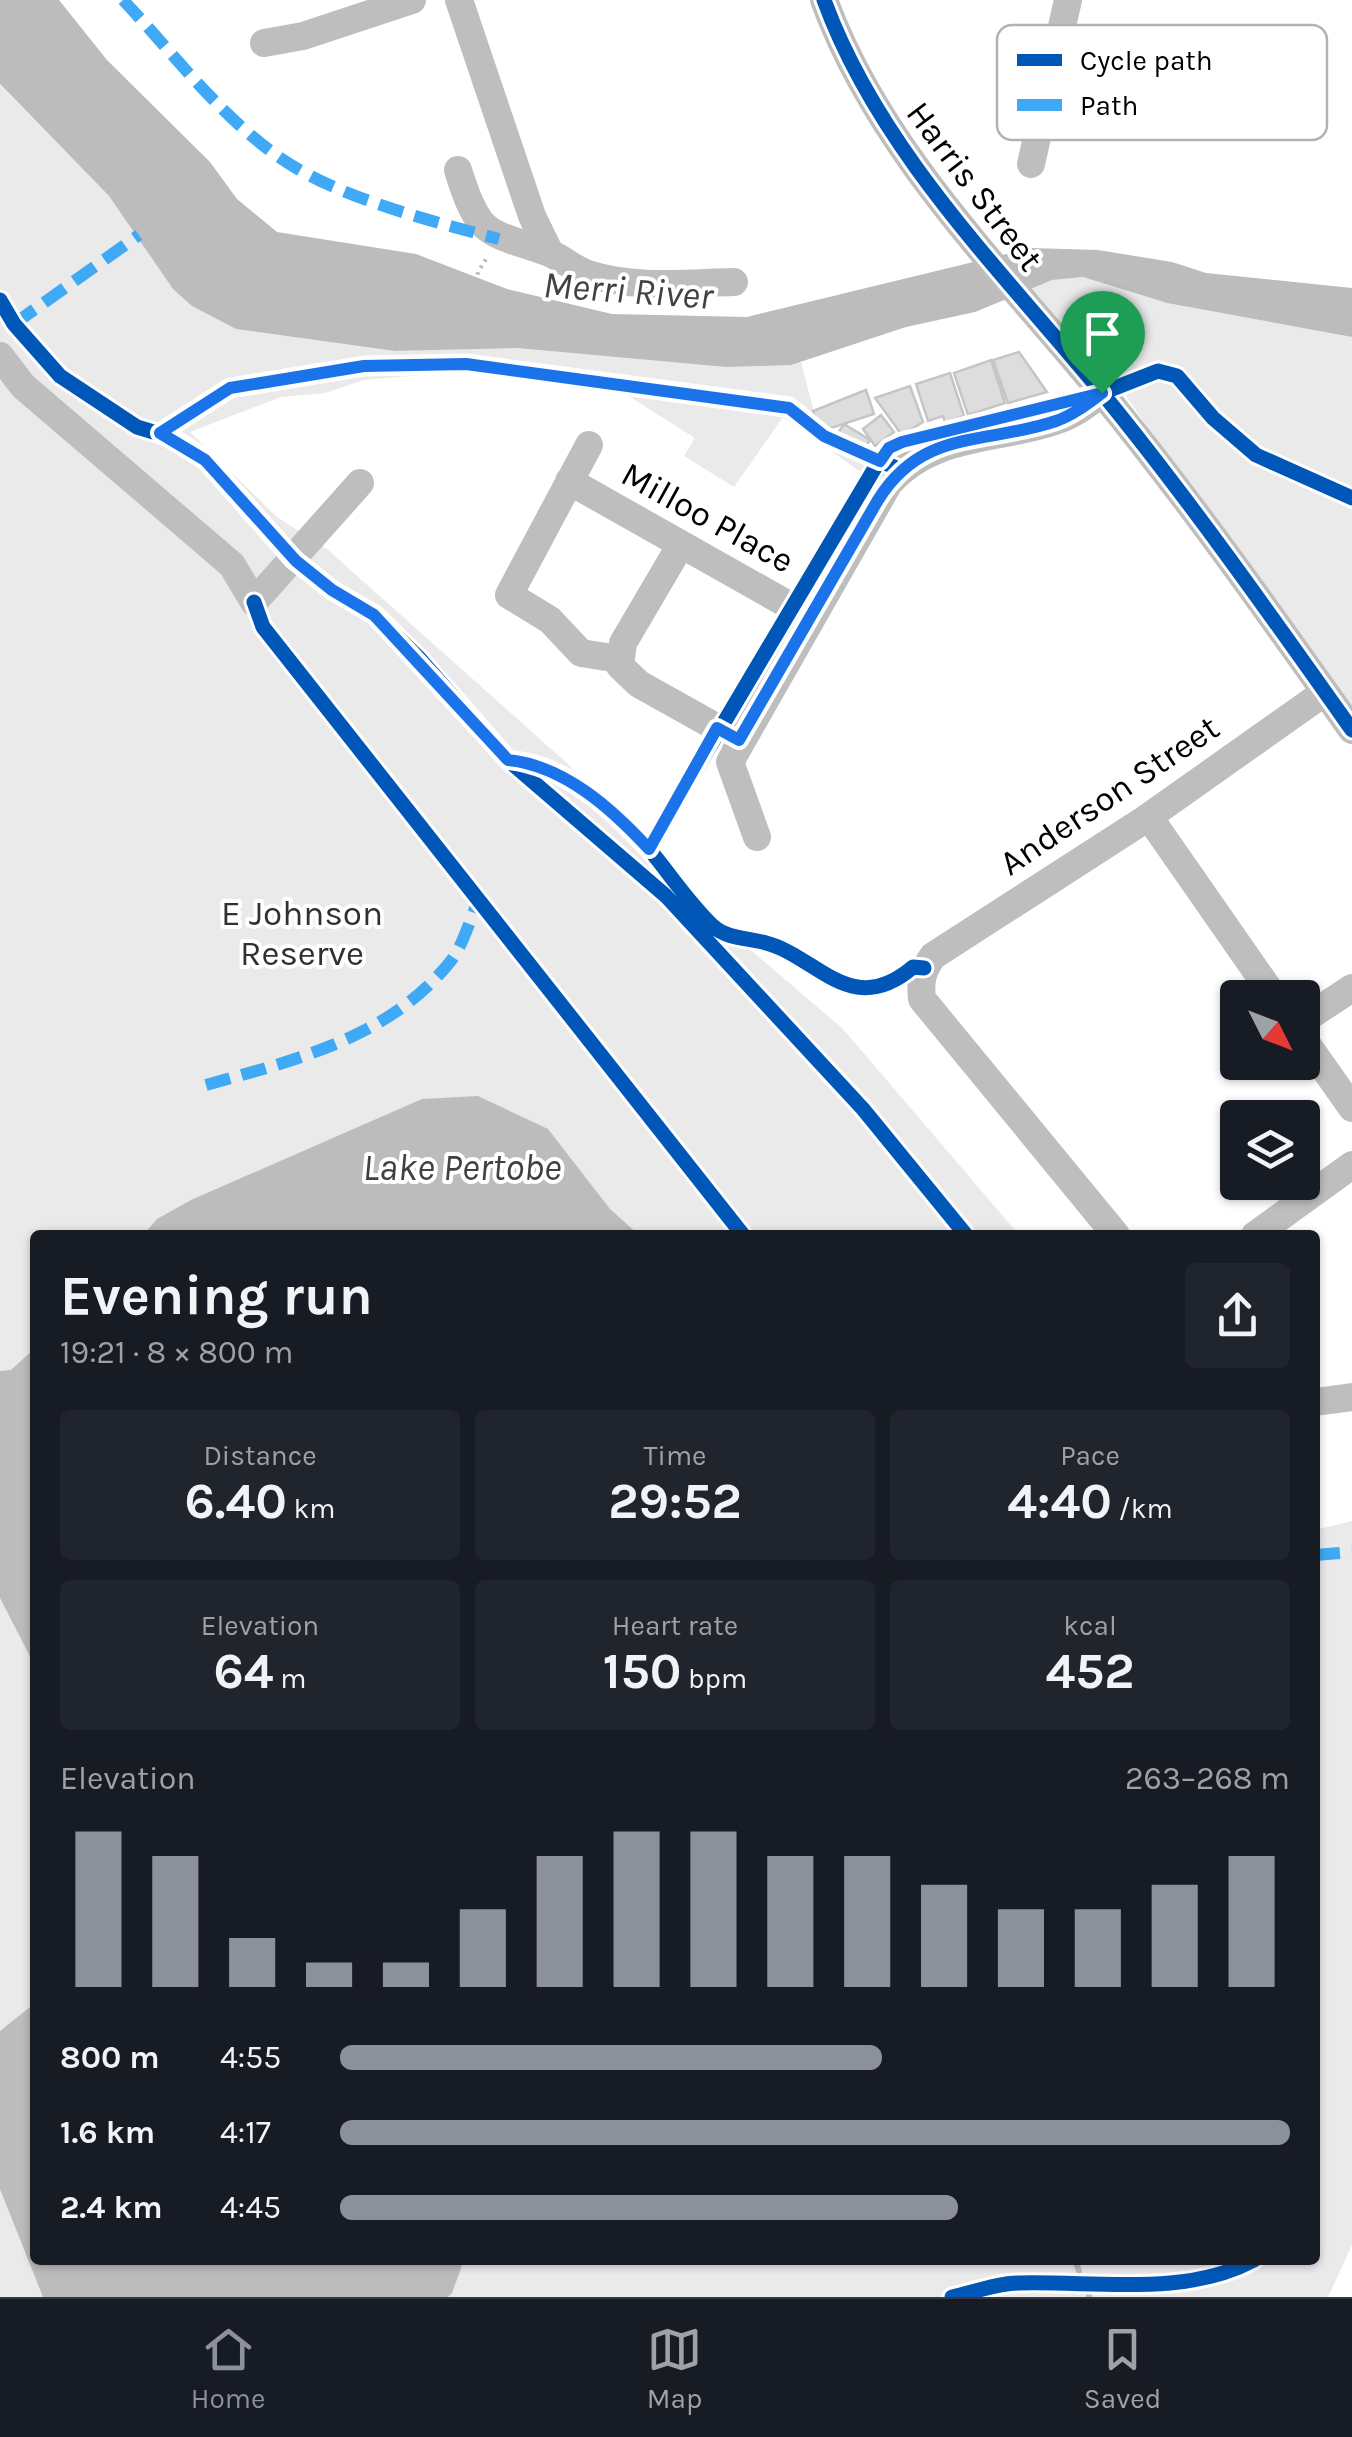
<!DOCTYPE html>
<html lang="en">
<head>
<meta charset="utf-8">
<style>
  body { margin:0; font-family:Karla,sans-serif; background:#20242c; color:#f1f3f6; height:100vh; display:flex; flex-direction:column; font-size:38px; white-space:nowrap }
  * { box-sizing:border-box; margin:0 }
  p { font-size:32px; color:#9ea1a6 }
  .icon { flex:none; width:55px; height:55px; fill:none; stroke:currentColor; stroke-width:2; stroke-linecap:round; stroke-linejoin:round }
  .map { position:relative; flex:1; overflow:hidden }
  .panel { position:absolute; left:30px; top:1230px; width:1290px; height:1035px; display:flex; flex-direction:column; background:#171b24; border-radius:10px; box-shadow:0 2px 8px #0004 }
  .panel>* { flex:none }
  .needle { width:65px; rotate:132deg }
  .fabs { position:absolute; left:1220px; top:980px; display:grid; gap:20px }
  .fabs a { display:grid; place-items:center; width:100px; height:100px; border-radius:10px; background:#171b24; box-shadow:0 2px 8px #0004; font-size:50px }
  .pin { position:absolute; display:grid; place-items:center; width:85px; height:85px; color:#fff; margin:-102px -42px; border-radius:50% 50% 50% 0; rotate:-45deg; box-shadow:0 0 10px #0007 }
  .pin .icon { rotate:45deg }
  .round { display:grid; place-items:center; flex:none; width:105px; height:105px; border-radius:10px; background:#20242c }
  .overview { display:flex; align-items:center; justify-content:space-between; height:170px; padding:0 30px }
  h1 { font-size:55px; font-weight:700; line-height:75px }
  .metrics { display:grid; grid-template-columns:repeat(3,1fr); gap:15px; height:170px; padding:10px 30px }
  .metrics div { display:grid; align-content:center; border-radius:10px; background:#20242c; text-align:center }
  .metrics b { font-size:50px; font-weight:700 }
  .metrics small { font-size:28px; font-weight:400 }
  .metrics p { font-size:28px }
  .chart { height:280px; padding:20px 30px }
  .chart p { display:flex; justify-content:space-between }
  .chart svg { width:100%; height:180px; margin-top:10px; stroke:#8c9099; stroke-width:6 }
  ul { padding:0 30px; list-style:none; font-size:32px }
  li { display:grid; grid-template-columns:160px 120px 1fr; align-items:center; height:75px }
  li i { height:25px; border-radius:12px; background:#8c9099 }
  .menu { display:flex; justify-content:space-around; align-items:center; height:140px; border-top:2px solid #363941; background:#171b24; font-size:28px; color:#9ea1a6 }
  .menu a { display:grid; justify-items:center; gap:5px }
  .menu .on { color:#8c9099 }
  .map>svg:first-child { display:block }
  .green { fill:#eaeaea }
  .water { fill:#bcbcbc }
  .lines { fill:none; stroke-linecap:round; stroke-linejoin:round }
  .stream { stroke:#bcbcbc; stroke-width:6 }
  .building { fill:#ddd; stroke:#c5c5c5; stroke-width:2.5 }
  .path { stroke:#b8b8b8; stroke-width:4; stroke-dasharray:2.5 5; stroke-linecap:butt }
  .minor { stroke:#bebebe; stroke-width:28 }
  .quiet { stroke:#3fa9f5; stroke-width:12; stroke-dasharray:25 12; stroke-linecap:butt }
  .cycleway-casing { stroke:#fff; stroke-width:21 }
  .cycleway { stroke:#0057b8; stroke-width:15 }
  .route-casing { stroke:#fff; stroke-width:20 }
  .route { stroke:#1a73e8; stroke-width:12 }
  .labels { text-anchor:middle; stroke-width:8; stroke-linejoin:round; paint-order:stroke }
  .street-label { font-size:35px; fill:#000; stroke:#fff }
  .park-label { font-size:35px; fill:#303030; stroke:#fff }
  .water-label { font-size:38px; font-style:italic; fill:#414141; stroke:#fff }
  .key { fill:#fff; stroke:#b2b2b2; stroke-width:2.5 }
  .key-label { font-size:28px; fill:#000 }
</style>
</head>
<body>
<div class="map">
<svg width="1352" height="2297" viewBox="0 0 1352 2297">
  <rect width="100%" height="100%" fill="#fff"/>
  <path class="green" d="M0,85L109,196L173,289L236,329L395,351L517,348L726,367L801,362L819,431L870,454L885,452L902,442L1102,393L1019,293L1052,280L1083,277L1167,303L1352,337V723L1119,386L1070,416L901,470L880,461L872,480L783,417L734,487L684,456L695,438L622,392L481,370L364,380L325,393L281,397L190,432L277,517L328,550L568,764L670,881L843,1029L1019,1235H35V2260H1315V1530L1352,1521V2245L1328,2297H0Z"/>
  <path class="water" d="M0,0H59L107,60L210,162L237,199L277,232L416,254L507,289L612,314L747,317L1031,248L1098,250L1172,262L1206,273L1352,288V337L1167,303L1083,277L1052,280L975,312L906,327L791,365L726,367L517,348L395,351L236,329L192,306L173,289L109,196L0,84Z
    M478,1096L548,1129L610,1209L639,1235H143L157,1219L191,1200L422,1099Z
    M35,1348V1666L0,1598V1371L11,1370Z
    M35,2003V2260H464L452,2293L448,2297H43L0,2189V2031Z"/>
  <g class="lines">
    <path class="stream" d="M1075,2260L1079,2271
      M1089,2296V2297"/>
  </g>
  <path class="building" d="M1019,352L1047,392L1008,403L993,360Z
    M991,360L1005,403L968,415L954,373Z
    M950,373L964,416L945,422L943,416L928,421L916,384Z
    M910,386L923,422L902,435L875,398Z
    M866,390L874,414L819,432L813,411Z
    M881,415L894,432L875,446L863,429Z
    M844,424L870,440L862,452L836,436Z"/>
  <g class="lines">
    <path class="path" d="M1154,363L1155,366
      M467,364L478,272L488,256"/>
    <path class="minor" d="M459,0L532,216L550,253
      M824,0C879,151 1003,272 1103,394C1191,502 1272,617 1352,730
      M264,43L303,36L412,0
      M1031,164L1068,0
      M458,170C479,238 487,231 547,252C561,257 573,269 588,274C634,289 686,283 734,282
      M0,356L23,386L232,565L254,602L360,483
      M589,445L509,595L550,620L581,653L619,659
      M569,481L810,617
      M680,546L623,643L620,666L639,684L739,740
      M1149,817L1275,998
      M757,837L730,762L889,483C935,433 996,441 1055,421C1073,416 1087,404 1102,393
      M1302,1021L1352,988
      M1302,1037L1352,1108
      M1116,1235L922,999C920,981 922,971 933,956L1144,820L1325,692
      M1255,1235L1352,1165
      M1315,1402L1352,1397"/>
    <path class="quiet" d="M123,0C175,55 224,122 288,163C344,199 434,222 499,239
      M14,324L139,235
      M206,1085C295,1060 389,1038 450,962C463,946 470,919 479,899
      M1315,1555L1352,1552"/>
    <g class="cycleway-casing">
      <path id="cycleway" d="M824,0C879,151 1003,272 1103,394C1191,502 1272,617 1352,730
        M0,300L14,324L60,376L137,427L170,437L205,459L293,559L332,590L375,615L418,657L509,761L666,896L863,1109L966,1235
        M160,433L230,388L364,366L467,364L789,407L824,436L901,470
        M254,602L263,627L743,1235
        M514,761C567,766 614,811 649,849L879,461L889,448L902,442L1102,393L1158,371L1177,376L1213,418L1256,455L1352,498
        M649,849C670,874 690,905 714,927C728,939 749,938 766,943C817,956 851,1020 913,967L924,968
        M952,2297C974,2292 998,2283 1020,2283C1096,2281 1186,2297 1254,2260"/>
    </g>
    <use href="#cycleway" class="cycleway"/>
  </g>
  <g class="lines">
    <g class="route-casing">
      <path id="route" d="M466,364L789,408L824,436L880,461L889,448L902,442L1102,393C1087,404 1073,415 1056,421C985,445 923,428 878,500L739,740L717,728L649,849C612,809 565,766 508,760L374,615L332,590L296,561L205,460L160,433L230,388L364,366Z"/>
    </g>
    <use href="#route" class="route"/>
  </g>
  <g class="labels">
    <g class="street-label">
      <text transform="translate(975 186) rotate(53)" y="12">Harris Street</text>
      <text transform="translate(708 517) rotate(29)" y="12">Milloo Place</text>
      <text transform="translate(1109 795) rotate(-34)" y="12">Anderson Street</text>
    </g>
    <g class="park-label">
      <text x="302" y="925">E Johnson<tspan x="302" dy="40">Reserve</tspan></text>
    </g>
    <g class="water-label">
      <text transform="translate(628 290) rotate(4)" y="13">Merri River</text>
      <text x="462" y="1180">Lake Pertobe</text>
    </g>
  </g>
  <rect x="997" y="25" width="330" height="115" rx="15" class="key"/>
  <rect x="1017" y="54" width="45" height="12" fill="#0057b8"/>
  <rect x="1017" y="99" width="45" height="12" fill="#3fa9f5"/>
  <g class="key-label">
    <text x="1080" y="70">Cycle path</text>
    <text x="1080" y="115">Path</text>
  </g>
</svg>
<div class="fabs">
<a><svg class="needle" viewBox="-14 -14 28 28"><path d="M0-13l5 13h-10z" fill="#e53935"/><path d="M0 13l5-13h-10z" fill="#9ea1a6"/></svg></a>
<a><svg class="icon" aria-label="layers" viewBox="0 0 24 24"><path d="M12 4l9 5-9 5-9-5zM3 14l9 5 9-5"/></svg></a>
</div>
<div class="pin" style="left:1102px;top:393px;background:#1e9e55"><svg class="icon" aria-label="arrive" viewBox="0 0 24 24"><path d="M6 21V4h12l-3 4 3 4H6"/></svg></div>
<section class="panel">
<div class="overview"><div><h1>Evening run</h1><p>19:21 · 8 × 800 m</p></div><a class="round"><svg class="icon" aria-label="share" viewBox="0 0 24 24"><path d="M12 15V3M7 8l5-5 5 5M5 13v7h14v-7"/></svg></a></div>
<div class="metrics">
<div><p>Distance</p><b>6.40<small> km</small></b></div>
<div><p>Time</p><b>29:52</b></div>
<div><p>Pace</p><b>4:40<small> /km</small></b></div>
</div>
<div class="metrics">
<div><p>Elevation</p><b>64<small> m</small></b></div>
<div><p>Heart rate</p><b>150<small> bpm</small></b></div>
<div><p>kcal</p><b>452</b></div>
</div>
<div class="chart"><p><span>Elevation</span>263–268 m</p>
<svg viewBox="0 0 160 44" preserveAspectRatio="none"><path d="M5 44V6M15 44V12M25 44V32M35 44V38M45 44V38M55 44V25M65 44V12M75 44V6M85 44V6M95 44V12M105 44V12M115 44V19M125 44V25M135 44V25M145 44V19M155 44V12"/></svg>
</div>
<ul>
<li><b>800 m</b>4:55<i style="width:57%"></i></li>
<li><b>1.6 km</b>4:17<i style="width:100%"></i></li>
<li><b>2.4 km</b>4:45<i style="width:65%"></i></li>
</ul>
</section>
</div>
<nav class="menu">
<a class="on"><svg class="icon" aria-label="home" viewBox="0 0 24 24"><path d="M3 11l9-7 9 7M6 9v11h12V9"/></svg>Home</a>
<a><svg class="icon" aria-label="map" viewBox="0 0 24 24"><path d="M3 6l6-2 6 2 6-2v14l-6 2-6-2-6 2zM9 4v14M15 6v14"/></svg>Map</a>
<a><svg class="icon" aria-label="saved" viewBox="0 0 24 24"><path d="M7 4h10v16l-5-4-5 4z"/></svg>Saved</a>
</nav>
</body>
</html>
